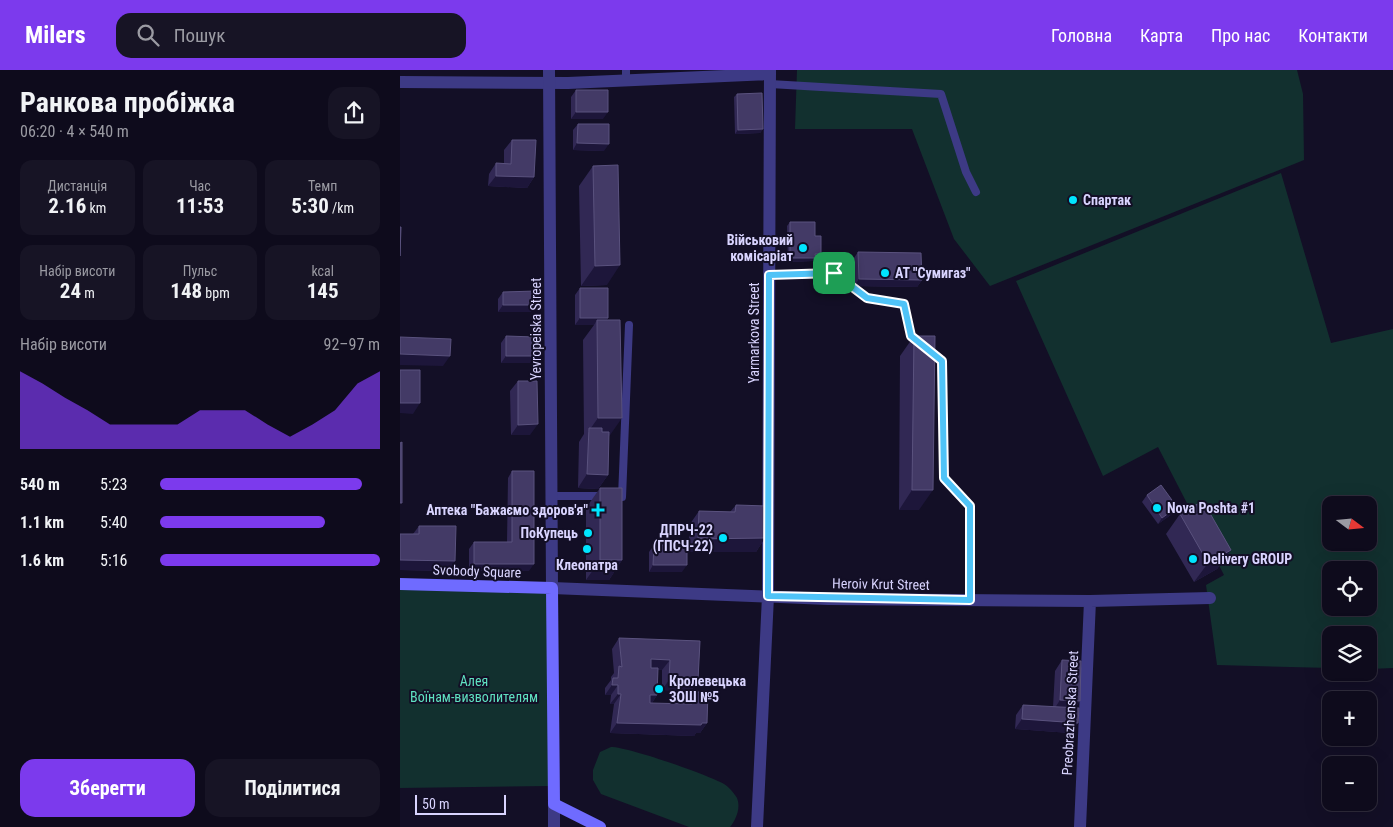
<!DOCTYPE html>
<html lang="uk">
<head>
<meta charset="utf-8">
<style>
  body { margin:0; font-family:"Roboto Condensed",sans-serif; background:#171425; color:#f1f3f6; height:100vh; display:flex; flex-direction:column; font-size:19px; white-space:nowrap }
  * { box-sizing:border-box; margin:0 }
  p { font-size:16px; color:#9b9ba3 }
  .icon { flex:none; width:28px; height:28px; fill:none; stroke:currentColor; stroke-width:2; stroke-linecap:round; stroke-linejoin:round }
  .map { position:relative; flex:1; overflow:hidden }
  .side { display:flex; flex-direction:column; background:#0e0b1c; width:400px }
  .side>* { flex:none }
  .needle { width:32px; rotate:106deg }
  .controls { position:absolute; left:922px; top:426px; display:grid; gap:10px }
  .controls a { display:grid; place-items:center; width:55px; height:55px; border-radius:10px; background:#0e0b1c; box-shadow:0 5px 20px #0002,0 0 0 1px #2e2b3b; font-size:25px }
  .scale { position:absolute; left:15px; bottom:12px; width:91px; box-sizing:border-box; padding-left:5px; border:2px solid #d9d4ff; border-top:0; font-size:14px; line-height:18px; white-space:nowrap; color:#d9d4ff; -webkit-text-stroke:4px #130f26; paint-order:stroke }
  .pin { position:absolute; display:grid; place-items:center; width:42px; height:42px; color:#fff; margin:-21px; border-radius:10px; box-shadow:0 2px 8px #0006 }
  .round { display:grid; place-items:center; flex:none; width:52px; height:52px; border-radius:15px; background:#171425 }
  .headline { display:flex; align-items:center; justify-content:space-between; height:85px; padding:0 20px }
  h1 { font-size:28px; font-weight:700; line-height:38px }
  .figures { display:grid; grid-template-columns:repeat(3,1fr); gap:8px; height:85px; padding:5px 20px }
  .figures div { display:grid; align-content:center; border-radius:12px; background:#171425; text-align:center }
  .figures b { font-size:21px; font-weight:700 }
  .figures small { font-size:14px; font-weight:400 }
  .figures p { font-size:14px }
  .chart { height:140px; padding:10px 20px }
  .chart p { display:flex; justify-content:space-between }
  .chart svg { width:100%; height:90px; margin-top:5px; fill:#7c3aed; opacity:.7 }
  .action { display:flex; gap:10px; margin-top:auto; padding:10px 20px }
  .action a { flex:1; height:58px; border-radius:15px; background:#7c3aed; color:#fff; font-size:20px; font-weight:700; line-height:58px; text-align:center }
  .action a+a { background:#171425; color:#f1f3f6 }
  ul { padding:0 20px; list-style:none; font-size:16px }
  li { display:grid; grid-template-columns:80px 60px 1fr; align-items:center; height:38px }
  li i { height:12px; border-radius:6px; background:#7c3aed }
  header { display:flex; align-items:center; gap:30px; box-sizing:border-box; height:70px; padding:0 25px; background:#7c3aed; color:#fff }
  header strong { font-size:24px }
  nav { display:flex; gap:28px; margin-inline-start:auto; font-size:18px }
  .search { width:350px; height:45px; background:#171425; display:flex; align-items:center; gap:12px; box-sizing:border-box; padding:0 18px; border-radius:15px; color:#9b9ba3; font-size:19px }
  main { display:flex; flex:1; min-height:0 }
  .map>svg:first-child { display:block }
  .green { fill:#12302f; fill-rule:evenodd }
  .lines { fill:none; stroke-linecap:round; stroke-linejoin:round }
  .service { stroke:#3d3a85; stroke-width:8 }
  .minor { stroke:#3d3a85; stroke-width:12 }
  .tertiary { stroke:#3d3a85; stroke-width:12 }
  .secondary { stroke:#6f6bff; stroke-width:12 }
  .wall { fill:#312854 }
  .shaded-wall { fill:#1d163a }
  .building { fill:#433a66; stroke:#5a527e }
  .route-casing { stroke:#fff; stroke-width:10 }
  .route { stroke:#4fc3f7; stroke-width:6 }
  .poi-dot { fill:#00e5ff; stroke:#130f26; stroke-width:2 }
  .labels { text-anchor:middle; stroke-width:4; stroke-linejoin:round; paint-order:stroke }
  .poi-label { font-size:14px; font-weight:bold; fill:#d9d4ff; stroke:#130f26; text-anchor:start }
  .street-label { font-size:14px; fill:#d9d4ff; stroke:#130f26 }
  .park-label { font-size:14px; fill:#5fe0c0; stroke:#130f26 }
</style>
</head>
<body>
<header>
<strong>Milers</strong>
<div class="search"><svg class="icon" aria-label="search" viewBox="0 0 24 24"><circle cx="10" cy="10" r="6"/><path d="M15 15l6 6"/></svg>Пошук</div>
<nav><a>Головна</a><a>Карта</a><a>Про нас</a><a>Контакти</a></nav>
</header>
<main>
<section class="side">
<div class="headline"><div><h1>Ранкова пробіжка</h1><p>06:20 · 4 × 540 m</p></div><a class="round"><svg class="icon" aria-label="share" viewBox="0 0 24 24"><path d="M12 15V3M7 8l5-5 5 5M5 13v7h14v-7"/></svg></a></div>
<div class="figures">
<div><p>Дистанція</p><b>2.16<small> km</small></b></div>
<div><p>Час</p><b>11:53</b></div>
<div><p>Темп</p><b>5:30<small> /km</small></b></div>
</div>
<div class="figures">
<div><p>Набір висоти</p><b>24<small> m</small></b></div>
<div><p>Пульс</p><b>148<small> bpm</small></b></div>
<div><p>kcal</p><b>145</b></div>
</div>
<div class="chart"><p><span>Набір висоти</span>92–97 m</p>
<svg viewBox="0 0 160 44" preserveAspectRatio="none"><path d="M0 44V6L10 12L20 19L30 25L40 32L50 32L60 32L70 32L80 25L90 25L100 25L110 32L120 38L130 32L140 25L150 12L160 6V44z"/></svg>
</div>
<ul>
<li><b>540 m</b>5:23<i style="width:92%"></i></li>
<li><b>1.1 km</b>5:40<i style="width:75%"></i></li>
<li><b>1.6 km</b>5:16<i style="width:100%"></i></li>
</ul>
<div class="action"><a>Зберегти</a><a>Поділитися</a></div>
</section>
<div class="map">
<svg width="993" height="757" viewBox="0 0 993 757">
  <rect width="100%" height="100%" fill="#130f26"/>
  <path class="green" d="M397,0H897L903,24L904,90L590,216L554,169L512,59H395Z
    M881,103L931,273L993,259V598L969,599V565H931V598L817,595L806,515L824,505L758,377L703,406L616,211ZM931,435H969V472H931ZM931,500H969V538H931Z
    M0,518L148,522V716L0,718Z
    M211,677C229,677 308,705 324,714C329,717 334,723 337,728C341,738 336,750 330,757H289L201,724L193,710V700L200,682Z"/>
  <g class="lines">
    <path class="service" d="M226,11V0
      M370,14L541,24L566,102L576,122
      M369,205L434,203L467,228L504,234L511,266L520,273
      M529,281L542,291L544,409L570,436V530
      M152,426H203
      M222,427L229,255"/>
    <path class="minor" d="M0,12L168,13L370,4
      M152,518L428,529L690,531L810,528
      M357,757L368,526L370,0
      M680,757L690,531"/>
    <path class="tertiary" d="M149,0L152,518
      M154,757V734"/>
    <path class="secondary" d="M0,514L152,518L154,734L200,757"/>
  </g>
  <path class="wall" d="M176,20L203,49H171V27Z
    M337,24L363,59L360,63L335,64L334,27Z
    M178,54L204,81L173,80V60Z
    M112,70L134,107L127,118L88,116L89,104L96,93H104V80Z
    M193,96L207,215L181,216L179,116Z
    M390,152L415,166L419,187H416L413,191L388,192L387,156Z
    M458,182L522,210L517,217L454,216V188Z
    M180,218L208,248L206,250L209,366L208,405L198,419L178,418L179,372L184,364L183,270L194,255H175V225Z
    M103,222L131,242H98V229Z
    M106,266L130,293H101V273Z
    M514,266L519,440H499L500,286Z
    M118,311L130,365H111L110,321Z
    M112,401L129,501H69V479L74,472H107L108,408Z
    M200,418L222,490L209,510H186V438Z
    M747,425L777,437L772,444L758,454L742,432Z
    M336,435L365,468L356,482H288L290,454L299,441L330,442Z
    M780,444L831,480L817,499L794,512L766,464Z
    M19,456L48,501L0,500V464H13Z
    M254,475L282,502H249V482Z
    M219,568L300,571L298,610L291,621L262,620V600H258L257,625L252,633L286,634V632L293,622L307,653L300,663H296L294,666L210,663L214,634H210L211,625H205V618L211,610V607L214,603L212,579Z
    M662,590L680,631L675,638L678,653L670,663L615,659L616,645L623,635L653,637L655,601Z"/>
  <path class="shaded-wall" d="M176,42H208L203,49H171Z
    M363,59L360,63L335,64L338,60Z
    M177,73L209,74L204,81L173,80Z
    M96,106L134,107L127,118L88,116Z
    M415,184H421L419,187H413Z
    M390,188H416L413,191L388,192Z
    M220,195L207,215L181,216L195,196Z
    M459,209L522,210L517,217L454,216Z
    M103,235H136L131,242H98Z
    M180,248H208L203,255L197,250L194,255H175Z
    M0,284L50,286L43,296L0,295Z
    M106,286H135L130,293H101Z
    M0,333H20L13,344L0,343Z
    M198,348H222L208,368L188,362Z
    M138,354L130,365H111L118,355Z
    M187,404L208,405L198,419L178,418Z
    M512,420H533L519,440H499Z
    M777,437L772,444L758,454L762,448Z
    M365,468L356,482H288L298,469Z
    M831,480L817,499L794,512L808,493Z
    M0,490L55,491L48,501L0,500Z
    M200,490H222L209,510H186Z
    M74,494H134L129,501H69Z
    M253,495H287L282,502H249Z
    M251,589L270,590L262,600L244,599Z
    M269,610H298L291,621L262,620Z
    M212,615H218L211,625H205Z
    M218,624H221L214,634H210Z
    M250,625H257L250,636Z
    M660,630L680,631L672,642L653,641Z
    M622,649L678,653L670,663L615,659Z
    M217,653H307L300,663H296L294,666L210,663Z"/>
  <path class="building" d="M176,20H208V42H176Z
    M362,23L363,59L338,60L337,24Z
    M178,54H209V74L177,73Z
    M112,70H136L134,107L96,106V93L111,94Z
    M218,95L220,195L195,196L193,96Z
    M390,152H415V166H421V184H415L416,188H390Z
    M0,157H1L0,186Z
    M458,182L521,183L522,210L459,209Z
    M180,218H208V248H180Z
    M136,221V235H103V222Z
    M197,250H220L222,348H198Z
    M106,266L135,267V286H106Z
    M514,266H535L533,420H512Z
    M0,267L51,269L50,286L0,284Z
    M0,300H20V333H0Z
    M118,311H137L138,354L118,355Z
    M189,358H202V362H209L208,405L187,404Z
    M2,372V433H0V373Z
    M112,401H134V494H74V472H112Z
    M761,415L777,437L762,448L747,425Z
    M200,418H222V490H200Z
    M803,431L831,480L808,493L780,444Z
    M336,435L367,436L365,468L298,469L299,441L335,442Z
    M19,456H56L55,491L0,490V464H19Z
    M254,475H287V495H253Z
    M219,568L300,571L298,610H269L270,590L251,589V598H258L257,625H250V633L292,634L293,622H308L307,653H302L301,655L217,653L221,624H218V615H212L213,608H218L219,596L222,597Z
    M662,590L681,591L680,631L660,630Z
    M623,635L679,638L678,653L622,649Z"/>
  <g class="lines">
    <g class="route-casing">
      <path id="route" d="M434,203L467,228L504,234L511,266L542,291L544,408L570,436V530L368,526L369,205Z"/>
    </g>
    <use href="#route" class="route"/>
  </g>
  <g class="poi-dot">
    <circle cx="673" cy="130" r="5"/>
    <circle cx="403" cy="178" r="5"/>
    <circle cx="485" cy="203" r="5"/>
    <circle cx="757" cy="438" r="5"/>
    <path d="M195.5 432.5h5v5h5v5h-5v5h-5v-5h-5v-5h5z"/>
    <circle cx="188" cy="463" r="5"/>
    <circle cx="323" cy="468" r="5"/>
    <circle cx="187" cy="479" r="5"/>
    <circle cx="793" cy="489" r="5"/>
    <circle cx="259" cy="619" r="5"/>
  </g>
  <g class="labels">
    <g class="poi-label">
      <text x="683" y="135">Спартак</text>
      <text x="393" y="175" text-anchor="end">Військовий<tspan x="393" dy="16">комісаріат</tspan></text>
      <text x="495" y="208">АТ "Сумигаз"</text>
      <text x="767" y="443">Nova Poshta #1</text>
      <text x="188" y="445" text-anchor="end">Аптека "Бажаємо здоров'я"</text>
      <text x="313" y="465" text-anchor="end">ДПРЧ-22<tspan x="313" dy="16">(ГПСЧ-22)</tspan></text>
      <text x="178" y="468" text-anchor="end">ПоКупець</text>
      <text x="803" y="494">Delivery GROUP</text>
      <text x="187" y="500" text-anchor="middle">Клеопатра</text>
      <text x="269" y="616">Кролевецька<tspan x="269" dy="16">ЗОШ №5</tspan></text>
    </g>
    <g class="street-label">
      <text transform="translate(136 259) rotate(-90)" y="5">Yevropeiska Street</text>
      <text transform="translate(354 263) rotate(-90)" y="5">Yarmarkova Street</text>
      <text transform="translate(77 501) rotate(2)" y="5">Svobody Square</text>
      <text transform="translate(481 514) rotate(1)" y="5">Heroiv Krut Street</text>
      <text transform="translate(670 643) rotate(-87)" y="5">Preobrazhenska Street</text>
    </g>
    <g class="park-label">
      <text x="74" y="616">Алея<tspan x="74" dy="16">Воїнам-визволителям</tspan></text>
    </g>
  </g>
</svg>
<div class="controls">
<a><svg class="needle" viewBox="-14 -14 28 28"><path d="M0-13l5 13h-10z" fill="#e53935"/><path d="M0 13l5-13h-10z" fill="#9b9ba3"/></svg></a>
<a><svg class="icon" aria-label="locate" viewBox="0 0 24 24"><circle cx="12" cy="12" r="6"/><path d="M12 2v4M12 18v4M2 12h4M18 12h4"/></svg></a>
<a><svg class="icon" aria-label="layers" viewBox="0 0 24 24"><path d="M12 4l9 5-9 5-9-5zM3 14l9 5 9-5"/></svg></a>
<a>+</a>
<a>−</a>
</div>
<div class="scale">50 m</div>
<div class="pin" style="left:434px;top:203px;background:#1e9e55"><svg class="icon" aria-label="arrive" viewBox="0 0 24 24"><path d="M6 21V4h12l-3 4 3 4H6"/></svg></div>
</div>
</main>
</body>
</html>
